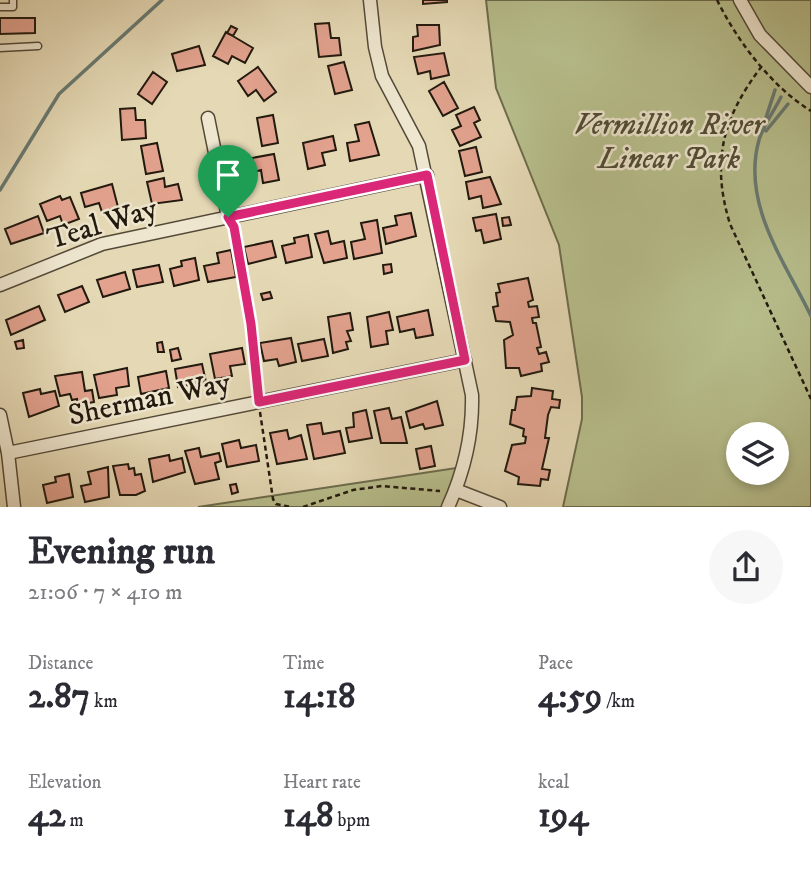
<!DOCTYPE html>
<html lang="en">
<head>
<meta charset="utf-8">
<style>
  body { margin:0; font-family:"IM FELL DW Pica",serif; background:#f7f7f7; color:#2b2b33; height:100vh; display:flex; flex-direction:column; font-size:26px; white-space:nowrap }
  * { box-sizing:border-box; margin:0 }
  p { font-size:23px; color:#7c7c81 }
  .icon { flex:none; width:38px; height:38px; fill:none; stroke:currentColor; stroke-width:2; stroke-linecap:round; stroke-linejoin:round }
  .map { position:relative; height:507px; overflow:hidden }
  .sheet { display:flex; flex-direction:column; background:#fff; flex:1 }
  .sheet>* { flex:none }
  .buttons { position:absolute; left:726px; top:422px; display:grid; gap:14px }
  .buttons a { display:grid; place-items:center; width:63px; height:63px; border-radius:50%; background:#fff; box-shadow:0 4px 10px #0003; font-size:35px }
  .pin { position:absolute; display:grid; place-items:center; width:60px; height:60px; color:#fff; margin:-72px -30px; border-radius:50% 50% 50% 0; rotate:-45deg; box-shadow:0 0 7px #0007 }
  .pin .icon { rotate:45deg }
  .round { display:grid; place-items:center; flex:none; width:74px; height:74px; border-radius:37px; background:#f7f7f7 }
  .head { display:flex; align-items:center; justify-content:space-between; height:119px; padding:0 28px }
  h1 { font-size:38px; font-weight:700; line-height:52px }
  .metrics { display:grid; grid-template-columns:repeat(3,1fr); gap:10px; height:119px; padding:7px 28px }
  .metrics div { display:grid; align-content:center }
  .metrics b { font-size:35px; font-weight:700 }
  .metrics small { font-size:19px; font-weight:400 }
  .metrics p { font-size:19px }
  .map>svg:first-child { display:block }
  .green { fill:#b7be8c; stroke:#6c6c4d; stroke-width:2; fill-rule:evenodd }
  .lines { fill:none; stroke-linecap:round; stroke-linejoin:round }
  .stream { stroke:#687971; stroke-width:3.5 }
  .building { fill:#e2a28e; stroke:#22190e; stroke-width:2 }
  .lane-casing { stroke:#534938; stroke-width:9 }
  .street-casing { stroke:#534938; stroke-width:15 }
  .path { stroke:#22190e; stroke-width:2.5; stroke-dasharray:5 3.5; stroke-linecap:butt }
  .lane { stroke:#eee6cf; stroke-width:6 }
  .street { stroke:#eee6cf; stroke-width:12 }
  .route-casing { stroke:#fff; stroke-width:14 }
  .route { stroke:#db2777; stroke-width:9 }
  .labels { text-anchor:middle; stroke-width:5; stroke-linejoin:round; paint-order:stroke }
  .park-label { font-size:30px; font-style:italic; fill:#4f4b34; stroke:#eee6cf }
  .street-label { font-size:30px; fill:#22190e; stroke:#eee6cf }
</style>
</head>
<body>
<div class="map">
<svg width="811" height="507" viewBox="0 0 811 507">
  <rect width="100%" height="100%" fill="#e5d9b5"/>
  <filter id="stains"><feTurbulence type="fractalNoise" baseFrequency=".00286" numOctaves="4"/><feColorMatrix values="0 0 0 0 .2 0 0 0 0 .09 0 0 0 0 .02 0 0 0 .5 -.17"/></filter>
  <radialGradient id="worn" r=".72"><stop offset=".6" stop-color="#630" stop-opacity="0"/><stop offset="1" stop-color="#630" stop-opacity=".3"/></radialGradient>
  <path class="green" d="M486,0H811V507H563L582,419V397L559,245L496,88ZM738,434H777V472H738Z
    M463,467L448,507H198Z"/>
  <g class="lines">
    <path class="stream" d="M781,97C774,111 763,126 759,140C741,204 785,262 811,316
      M762,130L775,90
      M766,131L788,104
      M0,190L59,94L162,0"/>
  </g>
  <path class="building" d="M423,0H447V2L423,4Z
    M0,18H35V33L0,34Z
    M329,23L331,38H339L341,55L319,57L315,24Z
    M417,25H439L440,45L413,51V37L418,36Z
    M231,26L237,29L233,36L227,33Z
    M226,32L253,48L245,63L232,56L228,64L213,56Z
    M199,46L205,65L177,71L172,54Z
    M444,53L449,75L431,79L430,71L418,74L414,57Z
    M344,62L352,90L335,94L328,66Z
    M258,67L276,92L264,101L256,90L248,96L238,81Z
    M153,72L167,82L152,104L138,94Z
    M444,82L458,108L443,116L429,91Z
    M474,107L480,120L474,123L481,137L460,146L452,130L461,126L456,115Z
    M135,108L136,120H145L146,138L122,140L120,109Z
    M273,115L278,143L262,146L257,118Z
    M369,122L379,155L350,161L347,143L359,141L355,125Z
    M333,136L336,150L322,153L325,165L308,169L303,143Z
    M157,143L163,171L146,174L141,146Z
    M476,147L482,172L465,176L459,151Z
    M274,154L279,180L263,183L261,170L254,172L252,158Z
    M490,177L501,204L483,208L481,196L469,199L466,182Z
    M164,178L165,187L178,184L182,200L152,204L147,182Z
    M112,184L118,207L102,212L99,203L85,207L81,193Z
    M60,196L62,200L70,197L79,219L63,225L60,216L47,221L40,204Z
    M411,213L416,236L386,244L383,228L397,225L395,216Z
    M496,214L501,239L484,243L481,230L476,231L473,218Z
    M38,216L44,233L11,244L5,229Z
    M509,217L511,225L503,226L502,218Z
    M377,220L382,253L354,259L351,242L365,239L361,223Z
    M328,231L331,244L344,241L347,258L324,263L315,234Z
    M308,235L312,257L286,263L282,246L295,243L294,238Z
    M272,241L276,257L248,264L244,247Z
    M231,250L236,277L208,282L204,266L219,263L217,253Z
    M195,258L199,280L174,286L170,269L182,266L181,261Z
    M391,264L392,272L384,274L383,265Z
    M159,265L163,282L137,287L133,270Z
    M125,272L130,289L103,297L97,280Z
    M528,278L533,300L528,302L529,307L537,306L539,317L532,318L533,323H536L541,347L537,348L539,354L546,352L549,362L541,364L542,371L521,376L519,368H506L504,340L513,335L510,322L496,321L493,307L498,306L496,293L500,292L498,284Z
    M82,286L89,302L65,312L58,295Z
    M270,292L272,298L263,300L261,294Z
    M39,306L45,320L11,335L6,320Z
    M428,310L433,335L416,338L414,329L400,332L397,317Z
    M389,312L393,330L386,331L388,344L371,347L367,317Z
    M350,313L353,330L347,331L351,341L346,342L348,349L333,353L328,317Z
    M291,338L296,362L279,366L277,359L264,361L260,343Z
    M324,339L328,356L302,361L298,344Z
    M23,340L24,348L17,349L15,342Z
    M162,342L164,352H158L157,343Z
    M178,348L181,359L172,361L170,350Z
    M242,348L245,364L230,366L232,376L215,379L210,354Z
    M202,364L206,382L178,387L175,369Z
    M127,368L129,386L116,388L117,395L99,398L94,375Z
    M166,371L169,388L141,394L138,377Z
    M82,372L85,391L92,390L94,402L78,405L77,399L72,400L70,394L60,396L55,376Z
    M532,388L553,391L552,399L560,400L559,408L551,407L548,415L545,438H549L542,469L550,470L548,480L541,479L540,486L518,484L519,477L505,471L512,445L525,443L526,437L523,436L524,429L510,424L512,410H515L517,397L531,396Z
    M40,389L41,394L55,391L59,406L29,417L23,393Z
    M437,401L443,425L425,429L423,424L410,428L406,412Z
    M389,408L392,419L401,417L407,443H381L374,411Z
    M366,410L372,438L349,442L346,428L354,427L353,413Z
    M321,423L323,434L340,431L345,453L314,459L307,425Z
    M287,430L289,439L301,435L307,459L277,464L270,433Z
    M239,440L241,448L256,445L259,461L227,467L222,444Z
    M431,446L435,466L420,469L416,449Z
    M199,448L201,457L219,453L221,461L215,463L219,479L195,484L185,451Z
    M169,455L170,461L182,458L185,472L153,482L149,459Z
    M128,464L129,469L134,468L135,475L141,474L145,491L136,495H120L113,466Z
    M108,467L109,497L85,502L81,486L91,484L88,472Z
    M69,474L73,497L47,503L43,485L56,482L55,477Z
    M236,484L238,492L232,494L230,485Z"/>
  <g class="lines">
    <g class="lane-casing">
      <path id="lane" d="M0,7H13V0
        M0,48L38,46"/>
    </g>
    <g class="street-casing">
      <path id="street" d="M370,0L375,47L382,76L419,146L472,395C473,434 464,472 448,507
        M740,0L760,35L811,87
        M208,118L228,217
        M0,285L102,244L427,175
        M0,415L8,453L14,507
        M8,453L465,360
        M456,490L500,507"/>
    </g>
    <path class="path" d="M717,0C738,42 771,86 811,111
      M762,66C722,118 711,162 730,224L811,399
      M234,229L251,324L258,388
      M260,412L273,499L276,504L291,507
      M303,507L353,490L382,486L440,491"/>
    <use href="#lane" class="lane"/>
    <use href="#street" class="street"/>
  </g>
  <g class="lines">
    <g class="route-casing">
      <path id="route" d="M427,175L465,360L259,402L251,324L234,227L228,217Z"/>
    </g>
    <use href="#route" class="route"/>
  </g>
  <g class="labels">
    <g class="park-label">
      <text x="669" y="134">Vermillion River<tspan x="669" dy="34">Linear Park</tspan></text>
    </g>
    <g class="street-label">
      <text transform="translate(102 223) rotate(-17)" y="10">Teal Way</text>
      <text transform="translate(149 398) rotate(-12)" y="10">Sherman Way</text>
    </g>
  </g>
  <rect width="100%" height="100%" filter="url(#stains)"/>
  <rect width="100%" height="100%" fill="url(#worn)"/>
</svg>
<div class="buttons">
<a><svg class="icon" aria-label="layers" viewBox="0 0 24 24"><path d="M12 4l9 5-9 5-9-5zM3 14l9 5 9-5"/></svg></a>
</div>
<div class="pin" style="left:228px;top:217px;background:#1e9e55"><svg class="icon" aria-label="arrive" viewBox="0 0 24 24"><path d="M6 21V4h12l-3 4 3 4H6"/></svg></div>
</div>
<section class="sheet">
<div class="head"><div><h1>Evening run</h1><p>21:06 · 7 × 410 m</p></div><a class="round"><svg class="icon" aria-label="share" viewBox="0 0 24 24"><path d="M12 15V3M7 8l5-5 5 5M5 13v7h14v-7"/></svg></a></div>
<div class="metrics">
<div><p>Distance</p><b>2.87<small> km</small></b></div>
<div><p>Time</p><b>14:18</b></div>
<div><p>Pace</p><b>4:59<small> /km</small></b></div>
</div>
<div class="metrics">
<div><p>Elevation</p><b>42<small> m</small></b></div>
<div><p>Heart rate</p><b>148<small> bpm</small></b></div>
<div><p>kcal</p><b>194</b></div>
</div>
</section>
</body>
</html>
